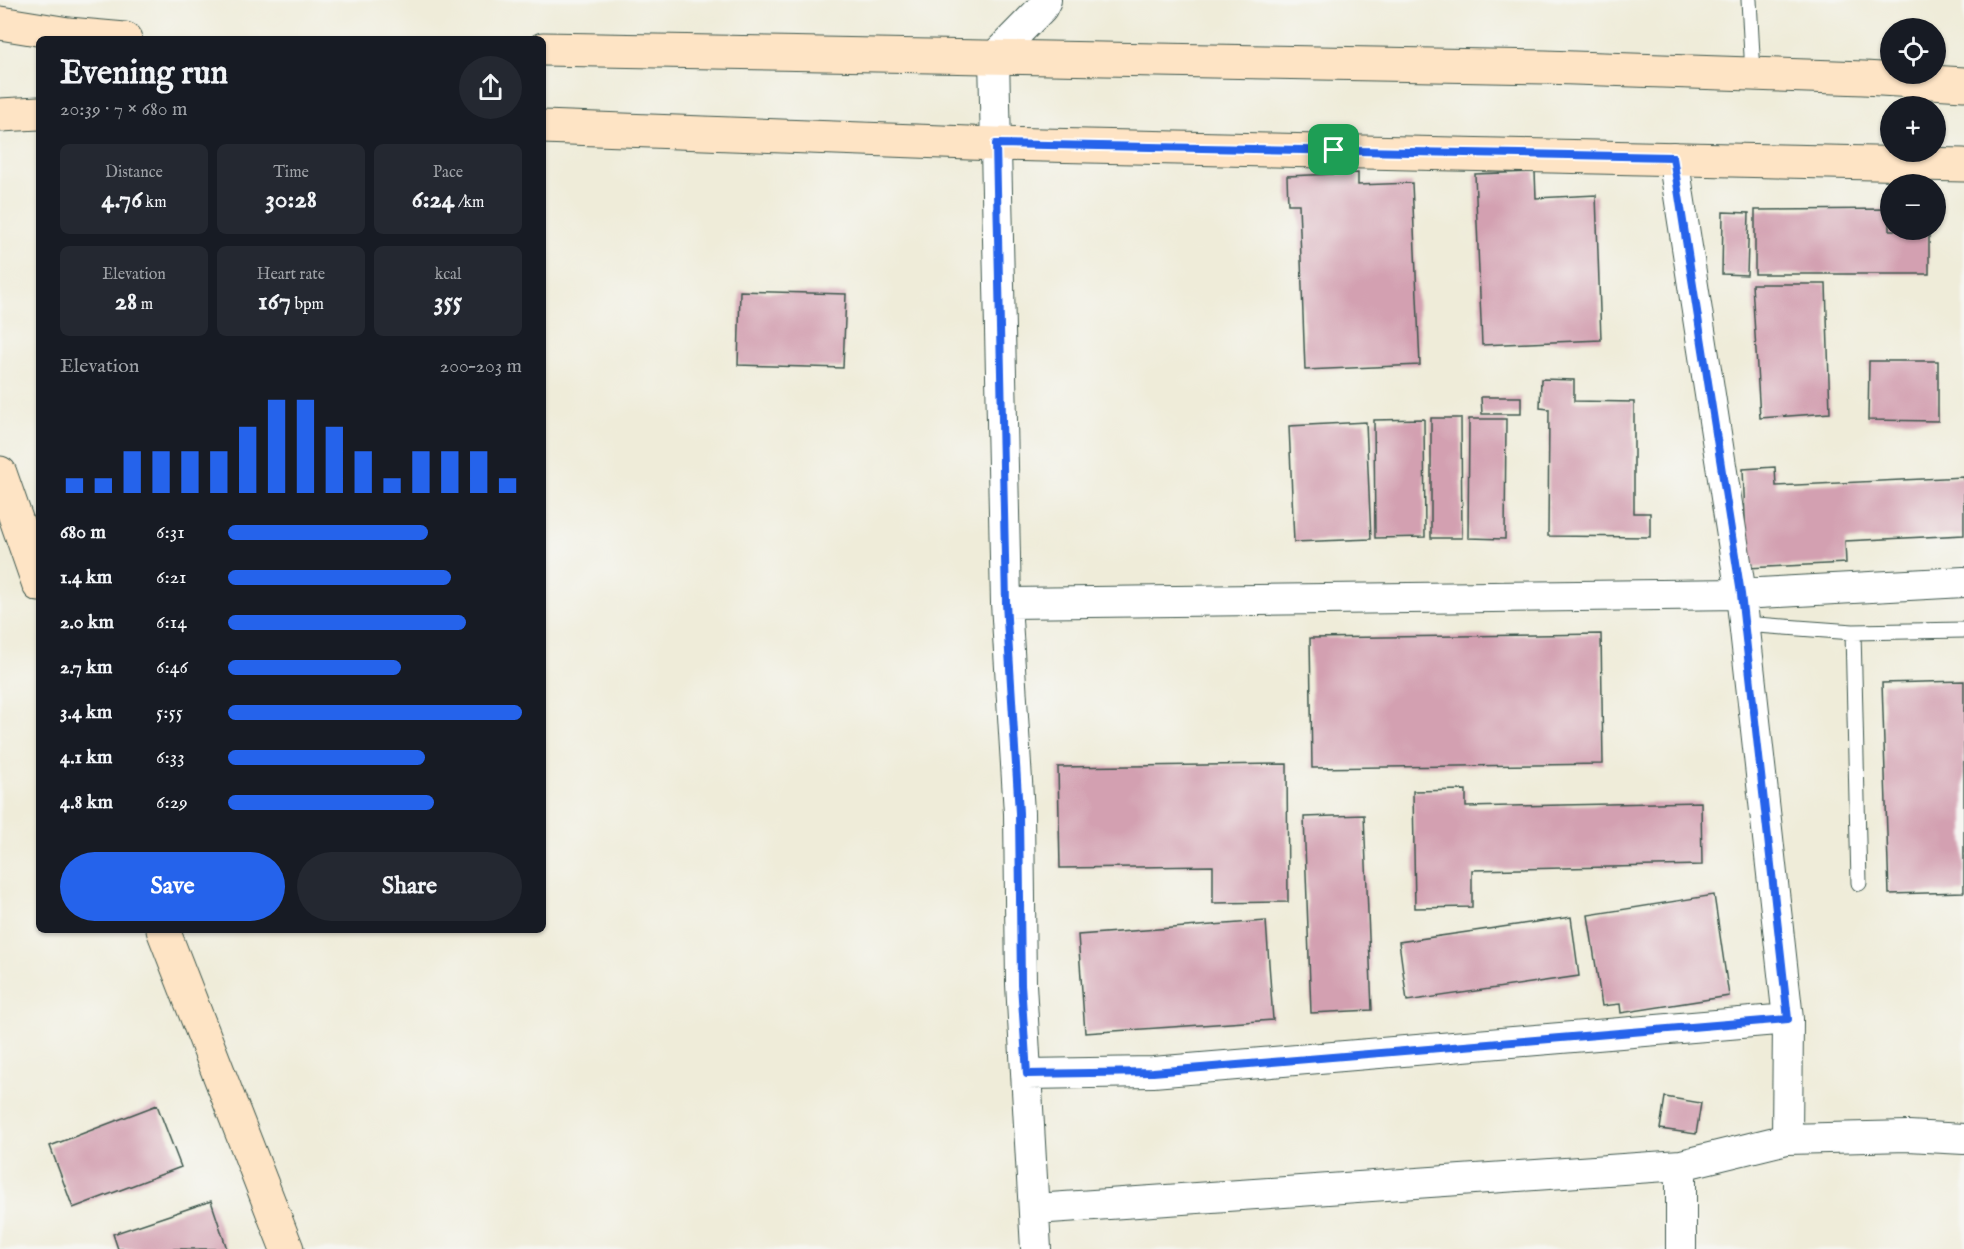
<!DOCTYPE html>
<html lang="en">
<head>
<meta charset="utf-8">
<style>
  body { margin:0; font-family:"IM FELL English",serif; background:#242831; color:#f1f3f6; height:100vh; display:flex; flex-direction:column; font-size:22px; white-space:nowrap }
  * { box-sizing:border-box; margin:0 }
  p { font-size:20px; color:#9ea1a6 }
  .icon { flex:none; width:33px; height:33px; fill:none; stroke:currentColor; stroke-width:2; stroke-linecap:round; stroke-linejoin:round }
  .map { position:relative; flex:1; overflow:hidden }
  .sheet { position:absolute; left:36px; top:36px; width:510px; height:897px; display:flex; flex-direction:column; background:#171b24; border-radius:9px; box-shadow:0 2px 4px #0004 }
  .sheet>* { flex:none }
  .controls { position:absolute; left:1880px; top:18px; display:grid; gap:12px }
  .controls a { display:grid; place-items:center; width:66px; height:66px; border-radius:50%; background:#171b24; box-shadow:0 2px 4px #0004; font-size:30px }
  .pin { position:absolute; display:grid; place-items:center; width:51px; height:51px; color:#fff; margin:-26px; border-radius:12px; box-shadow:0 3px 9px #0006 }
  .round { display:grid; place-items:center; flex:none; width:63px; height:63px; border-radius:32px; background:#242831 }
  .headline { display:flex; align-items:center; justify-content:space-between; height:102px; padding:0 24px }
  h1 { font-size:33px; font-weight:700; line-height:45px }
  .metrics { display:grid; grid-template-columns:repeat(3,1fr); gap:9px; height:102px; padding:6px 24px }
  .metrics div { display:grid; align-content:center; border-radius:9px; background:#242831; text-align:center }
  .metrics b { font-size:26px; font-weight:700 }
  .metrics small { font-size:16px; font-weight:400 }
  .metrics p { font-size:16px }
  .chart { height:168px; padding:12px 24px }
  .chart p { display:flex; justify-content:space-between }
  .chart svg { width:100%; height:108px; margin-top:6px; stroke:#2563eb; stroke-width:6 }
  .action { display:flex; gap:12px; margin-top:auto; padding:12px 24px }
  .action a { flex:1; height:69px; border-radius:36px; background:#2563eb; color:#fff; font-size:24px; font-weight:700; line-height:69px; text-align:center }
  .action a+a { background:#242831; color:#f1f3f6 }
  ul { padding:0 24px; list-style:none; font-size:20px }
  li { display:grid; grid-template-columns:96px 72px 1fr; align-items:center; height:45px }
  li i { height:15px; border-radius:8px; background:#2563eb }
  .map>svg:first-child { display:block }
  .building { fill:#d3a0b1 }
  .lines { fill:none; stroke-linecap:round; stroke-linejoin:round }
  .lane-casing { stroke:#3e574d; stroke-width:17 }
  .street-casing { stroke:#3e574d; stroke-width:32 }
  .secondary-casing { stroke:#3e574d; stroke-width:35 }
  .lane { stroke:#fff; stroke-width:15 }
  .street { stroke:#fff; stroke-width:30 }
  .secondary { stroke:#fee4c5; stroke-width:33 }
  .route-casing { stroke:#fff; stroke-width:12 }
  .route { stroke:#2563eb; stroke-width:8 }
</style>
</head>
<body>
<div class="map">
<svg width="1964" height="1249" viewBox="0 0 1964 1249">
  <rect width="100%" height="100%" fill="#f6f6f2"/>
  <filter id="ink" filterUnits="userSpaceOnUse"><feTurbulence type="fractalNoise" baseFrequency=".0167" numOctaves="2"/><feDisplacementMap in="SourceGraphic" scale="12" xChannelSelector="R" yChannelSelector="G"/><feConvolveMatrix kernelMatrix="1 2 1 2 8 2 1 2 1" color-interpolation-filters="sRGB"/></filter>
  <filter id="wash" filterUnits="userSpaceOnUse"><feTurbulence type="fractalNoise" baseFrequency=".008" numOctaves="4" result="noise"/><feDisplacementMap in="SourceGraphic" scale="24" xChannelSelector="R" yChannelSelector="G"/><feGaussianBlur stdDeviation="1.35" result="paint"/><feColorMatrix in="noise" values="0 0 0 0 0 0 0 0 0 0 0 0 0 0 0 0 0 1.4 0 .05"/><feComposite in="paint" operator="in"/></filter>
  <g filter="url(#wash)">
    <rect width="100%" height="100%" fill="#efecd9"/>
    <g id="blocks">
      <path class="building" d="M1535,172L1536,198L1596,195L1601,340L1482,345L1475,174Z
        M1358,173V185L1412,183L1420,365L1305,370L1299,204H1288L1287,176Z
        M1890,209V230H1929V274H1755V210Z
        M1723,212L1749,213L1747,275L1722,274Z
        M1752,284H1826L1830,413L1760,418Z
        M740,291L846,294L843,368L738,365Z
        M1869,361H1938V421L1868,420Z
        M1541,379L1574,380V401L1634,402V513H1650V537L1548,536L1549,409L1540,408Z
        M1481,397H1521V414H1482Z
        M1431,418H1461L1462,538H1431Z
        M1424,419L1425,537L1375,538L1374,420Z
        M1469,419H1506L1505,539L1468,538Z
        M1366,422L1371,539L1294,542L1289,426Z
        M1775,467L1776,486L1964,477V535L1845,541L1846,563L1747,568L1743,469Z
        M1601,634L1603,764L1312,768L1310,638Z
        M1964,681V892L1889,894L1882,683Z
        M1287,764L1288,902L1213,903V866L1060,868L1058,767Z
        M1466,790V807L1701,802L1702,865L1472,870V907L1415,908L1413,791Z
        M1364,815L1372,1010L1311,1013L1304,817Z
        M1714,895L1729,996L1621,1013L1620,1004L1602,1006L1588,915Z
        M1571,917L1579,976L1407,1001L1399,942Z
        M1266,921L1273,1020L1085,1033L1078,935Z
        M1665,1097L1701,1103L1696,1134L1660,1129Z
        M157,1105L181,1167L73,1208L50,1146Z
        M211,1201L227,1249H118L113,1234Z"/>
    </g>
  </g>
  <g filter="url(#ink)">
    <use href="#blocks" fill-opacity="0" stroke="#3e574d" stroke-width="1.5"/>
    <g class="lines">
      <g class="lane-casing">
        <path id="lane" d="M1749,0L1753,74
          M1744,624L1853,632L1859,883
          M1853,632L1964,630"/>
      </g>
      <g class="street-casing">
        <path id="street" d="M1673,157L1741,594L1788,1019L1787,1139L1681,1165V1249
          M1006,603L1741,594L1964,582
          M1027,1074L1153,1072L1788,1019
          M1787,1139L1908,1136L1964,1139
          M1035,1209L1681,1165
          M1036,1249L1021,984L1019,813L1006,603L994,57L1042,8L1046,0"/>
      </g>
      <g class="secondary-casing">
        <path id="secondary" d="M0,23L68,34L125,39
          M543,49L1545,67L1864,78L1964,84
          M0,115L39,113
          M543,127L996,144L1964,165
          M0,473L39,585
          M163,930L287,1249"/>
      </g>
      <use href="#lane" class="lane"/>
      <use href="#street" class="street"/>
      <use href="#secondary" class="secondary"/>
    </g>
  </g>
  <g class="lines" filter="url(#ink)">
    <g class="route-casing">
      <path id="route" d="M996,144L1673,157L1741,594L1788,1019L1153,1072L1027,1074L1021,984L1019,813L1006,603Z"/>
    </g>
    <use href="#route" class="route"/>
  </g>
</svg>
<div class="controls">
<a><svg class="icon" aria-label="locate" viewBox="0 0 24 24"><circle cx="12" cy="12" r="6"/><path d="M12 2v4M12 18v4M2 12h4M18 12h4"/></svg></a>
<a>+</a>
<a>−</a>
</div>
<div class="pin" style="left:1334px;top:150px;background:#1e9e55"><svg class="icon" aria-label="arrive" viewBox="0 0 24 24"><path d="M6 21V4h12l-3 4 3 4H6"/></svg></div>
<section class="sheet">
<div class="headline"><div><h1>Evening run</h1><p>20:39 · 7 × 680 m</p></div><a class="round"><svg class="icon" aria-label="share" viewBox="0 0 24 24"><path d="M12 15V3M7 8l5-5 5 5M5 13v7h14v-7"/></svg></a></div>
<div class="metrics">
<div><p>Distance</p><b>4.76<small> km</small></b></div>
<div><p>Time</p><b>30:28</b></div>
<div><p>Pace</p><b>6:24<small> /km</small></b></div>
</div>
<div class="metrics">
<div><p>Elevation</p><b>28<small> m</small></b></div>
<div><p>Heart rate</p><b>167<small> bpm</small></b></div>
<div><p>kcal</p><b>355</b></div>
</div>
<div class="chart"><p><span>Elevation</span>200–203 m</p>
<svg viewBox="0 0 160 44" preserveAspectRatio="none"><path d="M5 44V38M15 44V38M25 44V27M35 44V27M45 44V27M55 44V27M65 44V17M75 44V6M85 44V6M95 44V17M105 44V27M115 44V38M125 44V27M135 44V27M145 44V27M155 44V38"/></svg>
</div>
<ul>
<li><b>680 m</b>6:31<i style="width:68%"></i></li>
<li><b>1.4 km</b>6:21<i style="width:76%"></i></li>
<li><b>2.0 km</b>6:14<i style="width:81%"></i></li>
<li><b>2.7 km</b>6:46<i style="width:59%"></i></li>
<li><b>3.4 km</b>5:55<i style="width:100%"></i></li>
<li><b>4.1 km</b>6:33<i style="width:67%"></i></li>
<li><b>4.8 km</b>6:29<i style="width:70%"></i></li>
</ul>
<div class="action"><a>Save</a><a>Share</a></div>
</section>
</div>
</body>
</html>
